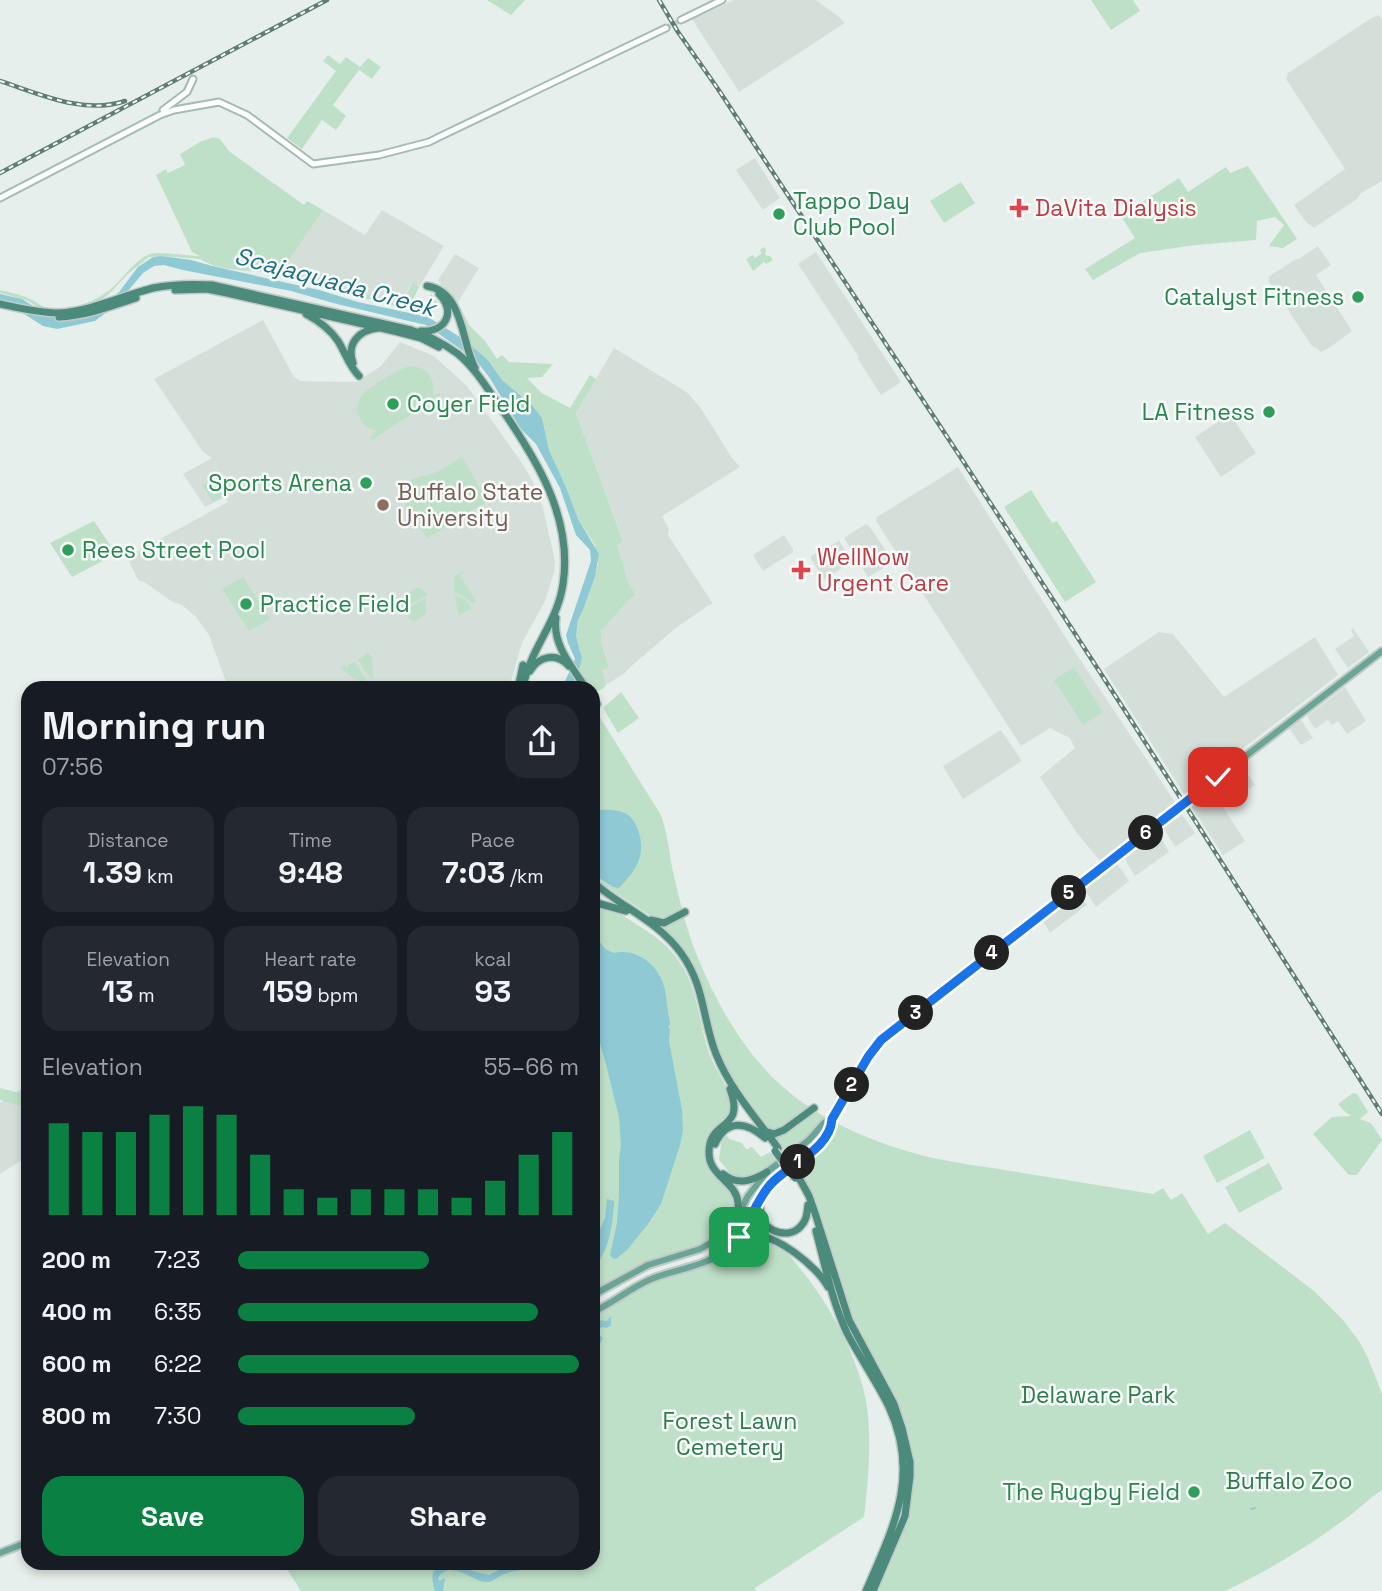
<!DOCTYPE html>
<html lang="en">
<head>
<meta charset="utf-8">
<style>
  body { margin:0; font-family:"Space Grotesk",sans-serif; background:#242831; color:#f1f3f6; height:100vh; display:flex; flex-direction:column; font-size:26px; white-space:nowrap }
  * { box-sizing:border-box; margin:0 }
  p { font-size:23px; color:#9ea1a6 }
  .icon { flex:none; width:38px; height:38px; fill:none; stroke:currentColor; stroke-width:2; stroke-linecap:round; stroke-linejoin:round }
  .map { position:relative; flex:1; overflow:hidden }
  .sheet { position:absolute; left:21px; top:681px; width:579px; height:889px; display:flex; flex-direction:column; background:#171b24; border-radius:21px; box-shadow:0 4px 10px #0003 }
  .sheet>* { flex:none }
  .pin { position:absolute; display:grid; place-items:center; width:60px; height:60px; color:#fff; margin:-30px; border-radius:14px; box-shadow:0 4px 10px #0006 }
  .km { position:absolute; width:35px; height:35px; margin:-18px; border-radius:50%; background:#222; color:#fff; font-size:19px; line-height:35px; text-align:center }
  .round { display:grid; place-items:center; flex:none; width:74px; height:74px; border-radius:21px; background:#242831 }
  .headline { display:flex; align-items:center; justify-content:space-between; height:119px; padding:0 21px }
  h1 { font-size:38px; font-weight:600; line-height:52px }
  .stats { display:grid; grid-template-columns:repeat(3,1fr); gap:10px; height:119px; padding:7px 21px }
  .stats div { display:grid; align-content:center; border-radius:18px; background:#242831; text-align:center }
  .stats b { font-size:30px; font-weight:600 }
  .stats small { font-size:19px; font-weight:400 }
  .stats p { font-size:19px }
  .chart { height:196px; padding:14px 21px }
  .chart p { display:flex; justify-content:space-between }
  .chart svg { width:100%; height:126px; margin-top:7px; stroke:#0b8043; stroke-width:6 }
  .action { display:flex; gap:14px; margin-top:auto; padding:14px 21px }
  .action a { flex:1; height:80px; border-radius:21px; background:#0b8043; color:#fff; font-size:28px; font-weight:600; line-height:80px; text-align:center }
  .action a+a { background:#242831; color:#f1f3f6 }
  ul { padding:0 21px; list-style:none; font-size:23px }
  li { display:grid; grid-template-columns:112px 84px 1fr; align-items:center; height:52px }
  li i { height:18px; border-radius:9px; background:#0b8043 }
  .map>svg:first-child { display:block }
  .built { fill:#d4dfda }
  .green { fill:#bfe0c8 }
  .water { fill:#8ec9d4 }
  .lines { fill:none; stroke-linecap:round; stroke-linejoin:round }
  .stream { stroke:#8ec9d4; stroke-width:2 }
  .secondary-tunnel { stroke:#bfccc8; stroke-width:5; stroke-dasharray:5 2.5; stroke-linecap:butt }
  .secondary-casing { stroke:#a4bbb3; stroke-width:9 }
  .primary-casing { stroke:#c2cac8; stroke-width:10 }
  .trunk-casing { stroke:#c2cac8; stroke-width:10 }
  .secondary { stroke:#fff; stroke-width:5 }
  .primary { stroke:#6aa596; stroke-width:6 }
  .trunk { stroke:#4c8a7c; stroke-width:7 }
  .rail-casing { stroke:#5f7d75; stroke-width:4.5 }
  .rail { stroke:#f7fbf9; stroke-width:2; stroke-dasharray:5; stroke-linecap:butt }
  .trunk-bridge-casing { stroke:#c2cac8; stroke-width:10; stroke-linecap:butt }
  .trunk-bridge { stroke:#4c8a7c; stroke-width:7 }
  .route-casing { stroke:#fff; stroke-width:14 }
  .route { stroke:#1a73e8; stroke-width:9 }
  .health-dot { fill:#e0444e; stroke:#f7fbf9; stroke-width:2.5 }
  .leisure-dot { fill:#2e9e5b; stroke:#f7fbf9; stroke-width:2.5 }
  .education-dot { fill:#8d6e63; stroke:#f7fbf9; stroke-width:2.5 }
  .labels { text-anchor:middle; stroke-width:5; stroke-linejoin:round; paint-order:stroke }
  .leisure-label { font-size:23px; fill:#27864d; stroke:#f7fbf9; text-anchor:start }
  .health-label { font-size:23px; fill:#be3a42; stroke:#f7fbf9; text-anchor:start }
  .education-label { font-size:23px; fill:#785e54; stroke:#f7fbf9; text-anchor:start }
  .park-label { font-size:23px; fill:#2d7a4b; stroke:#f7fbf9 }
  .water-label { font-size:24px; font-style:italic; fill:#1c6f80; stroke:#f7fbf9 }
</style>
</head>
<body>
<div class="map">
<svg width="1382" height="1591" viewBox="0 0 1382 1591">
  <rect width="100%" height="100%" fill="#e6efeb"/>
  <path class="built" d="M734,0H816L839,17L845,23L739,92L692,19Z
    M1379,15L1382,19V181L1361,193L1357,199L1314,228L1306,222L1294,205L1345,169L1286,79L1288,73L1370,19Z
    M755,158L780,198L763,210L736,170Z
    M323,210L365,235L382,210L444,246L419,287L412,283L403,298L399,300H391L335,287L282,271Z
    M1318,246L1331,265L1316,275L1352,331L1329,348L1320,352L1318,349L1312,346L1268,280L1270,279L1268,277L1296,259H1299Z
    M816,252L901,382L881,395L858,359L859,357L798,264Z
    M455,254L479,268L458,302L454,295L441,285L438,280Z
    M263,320L294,377L300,381L356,382L381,366L400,342L434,356L467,386L520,460L532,480L543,508L555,561L554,572L545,601L522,643L509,688H231L224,677L209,635L196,617L182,605L171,601L146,583L138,580L127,557L228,502L225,497L205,507L183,474L212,458L203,452L154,379Z
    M614,348L680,388L689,394L702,410L732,458L740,467L662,516L669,529L668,535L713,604L709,605L677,627L628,669L625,673L606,685L601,669L609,666L601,642V631L629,600L636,595L628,582L616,545L623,540L576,413Z
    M1230,414L1256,453L1221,477L1195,437Z
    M958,467L1071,646L1175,802L1100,861L1077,833L1040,777L1075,748L1070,738L1050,728L1021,746L876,521L877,517Z
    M866,524L869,526L894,562L868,577L844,538Z
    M784,535L793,549V552L763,571L753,555Z
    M839,541L852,561L824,580L811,559V556Z
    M1353,628L1369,652L1348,668L1335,649L1354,636L1351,630Z
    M1159,632L1173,634L1224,697L1315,637L1338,675L1184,794L1104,669Z
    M1345,687L1366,721L1347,734L1338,721L1332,725L1328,720L1315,729L1307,716Z
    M1301,720L1313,738L1301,745L1289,728Z
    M1001,730L1022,761L963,799L943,766Z
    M1242,766L1255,785L1249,789L1248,787L1228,800L1218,785Z
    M1212,790L1245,841L1223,855L1191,806Z
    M1181,813L1195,833L1175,847L1163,827Z
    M1157,832L1169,852L1135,876L1124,858Z
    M1117,863L1129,881L1096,907L1084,889Z
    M1078,892L1087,905L1050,933L1043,921Z
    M28,1085V1156L0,1174V1103Z"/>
  <path class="green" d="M487,0H525L511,15Z
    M1091,0H1133L1140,11L1111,30Z
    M328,55L340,64L346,57L360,67L368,58L381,67L372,79L359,70L333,105L346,116L336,130L322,120L302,149L287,138L336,71L323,61Z
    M214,137L220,139L230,152L304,205L307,201L323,210L282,271L315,282L391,300C405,301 406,294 413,282L419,287L409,308L428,311L433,306V303L429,298L431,294L437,302C437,309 433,313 425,314L320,287L268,271L259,272L228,269L214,266L200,259L160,256L149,257L128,274L111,292L104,298L83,307L51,314L26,300L0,293V290C9,292 18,294 26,297C36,301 44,309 55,311C72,312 102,298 114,286C124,277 137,258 150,254C159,251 187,256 199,256L192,252L156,175L166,169L168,173L185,165L180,154L200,142Z
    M1248,166L1297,239L1283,248L1269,246L1284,225L1275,217L1257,221L1256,240L1196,245L1140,253L1093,280L1085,269L1135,238L1121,216L1179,178L1188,192L1226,167L1230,173Z
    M961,182L975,203L944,223L930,201Z
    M764,247L766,250L765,255L770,256L773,260L766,264L764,262L753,271L746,259L753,255L755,258L762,253L760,250Z
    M445,287L454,295L469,325L485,341L497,359L502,355L509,362L553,364L542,377L527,378L542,393L570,408L590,375L596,379L576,413L623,541L617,545L628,582L636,595L629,600L601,631V642L609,667L602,670L606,685L603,689L594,692L593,688H588L578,672L582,658L576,636L578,620L583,610L598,564L595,545L578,519L566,487L549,450L542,418L532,405L502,380L488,360L469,345L443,290Z
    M409,366C427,366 436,378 433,396L439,393L441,395L372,440L370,437L377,431C365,429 359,421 357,409L348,411L357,408C358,402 360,397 364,393C372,385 398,370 409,366Z
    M462,456L486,499L485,503L427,538C420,527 404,508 402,496C398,478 423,477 434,473C444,470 454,461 462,456Z
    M214,479L225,496L213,502L202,485Z
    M1031,490L1052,523L1057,521L1096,582L1065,602L1004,507Z
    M94,521L116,554L72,577L50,543Z
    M466,571L460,576L476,601L472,603L474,606L466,598L454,592V577L461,572Z
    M243,577L270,619L249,631L222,589Z
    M416,588H420L426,592L427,595L407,606L400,604L397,600Z
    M455,595L466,600L472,608L458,616Z
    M426,598V614L415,621L410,620L407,614L408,608Z
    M368,652L372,658L373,678L367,674L358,660Z
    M355,662L365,678V684L347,674L342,668L346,665L347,672L348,665Z
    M1074,667L1103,712L1083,725L1054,680Z
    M621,692L639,718L618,733L603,708Z
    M593,714L599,716L661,815C667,832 669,849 672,867C679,898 686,929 698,958C714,997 735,1036 763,1067C804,1115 873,1144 933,1158C961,1164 989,1167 1017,1172C1062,1179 1107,1187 1153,1194L1163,1188L1171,1200L1182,1193L1208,1234L1225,1223L1314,1291L1343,1320L1359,1341L1368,1358L1382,1394V1490C1371,1497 1362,1506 1352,1514C1312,1544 1270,1570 1225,1591H877L901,1532L910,1449L905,1427L899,1408L852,1320L809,1189L740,1092L722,1060L712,1033L703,992L693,967L654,918L607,887L593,874Z
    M593,893C602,900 611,906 619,913C652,935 675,944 691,984C699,1006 701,1030 709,1053C716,1072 730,1088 734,1107L707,1154L734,1193L736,1212C710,1253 679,1247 641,1265C625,1273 609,1283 593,1292Z
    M0,1088L28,1095V1108L0,1100Z
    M1353,1093L1357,1094L1368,1112L1360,1119L1371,1123L1382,1140L1357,1175H1349L1313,1134L1332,1117L1351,1116L1343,1110L1338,1104Z
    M1250,1130L1265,1158L1217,1183L1203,1156Z
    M727,1136L730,1139L742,1143L746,1149L752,1147L761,1157L770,1152L775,1160C763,1169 744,1188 730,1173C726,1169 723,1164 719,1160L722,1138Z
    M1269,1163L1283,1189L1239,1213L1225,1187Z
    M750,1238C764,1239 774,1242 785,1251C791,1256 796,1264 802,1271C832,1307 864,1368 868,1415C871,1449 868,1483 864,1517L755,1588L756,1591H301L283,1563H593V1315L650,1283L714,1262L736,1245Z"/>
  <path class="water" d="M161,256L191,260L212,266L319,290L358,302L428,317L463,339L488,360L502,380L532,405L542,418L549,450L566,487L578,519L599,554L595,576L583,610L578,620L576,636L582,658L579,670L571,688H562L575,659L568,643L566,635L591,561L590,550L576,535L560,488L536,444L521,429L489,377L475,359L426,325L337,304L291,291L183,270L164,265L154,266L143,273L127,292L124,299L95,321L57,329L43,326L13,307L0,303V294L22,299L44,313L62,320L101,306L119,292L138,267L153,257Z
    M593,810C602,810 613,809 622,812C632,815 636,824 639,833C646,857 635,871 619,888L613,887L598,877L593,881Z
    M593,932L605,949L614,953C635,948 656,963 663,983C667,995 667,1009 670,1022V1025L668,1026L670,1030L669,1041L682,1110L683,1131L680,1145L661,1204L648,1224L627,1250L616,1259L612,1258L610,1255L617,1223L619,1196V1158L621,1145L619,1117L606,1064L597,1033L593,1028Z
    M607,1199L614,1201C613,1226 609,1250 593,1270V1245L605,1218Z
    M611,1316V1326L606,1328L602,1327L598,1331V1334L603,1338L600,1344L598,1360L593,1362V1358L596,1357L597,1348L593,1346V1327H597L599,1320L607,1321Z
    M526,1563H538C527,1571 515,1569 502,1575C497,1577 493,1582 488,1582C474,1584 451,1557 438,1578L439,1581L445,1578L443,1591H435C433,1584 431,1578 434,1571C453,1562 471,1571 489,1575L508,1565Z"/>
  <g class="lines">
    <path class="stream" d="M1251,1509L1255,1508"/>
    <path class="secondary-tunnel" d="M666,28L681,20"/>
    <g class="secondary-casing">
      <path id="secondary" d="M681,20L722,0
        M163,110L187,92L193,79
        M0,198L160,115L174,110L219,102L247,115L313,164L379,155L429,142L439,137L666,28"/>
    </g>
    <g class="primary-casing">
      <path id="primary" d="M593,1295L648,1265L700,1249L719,1238L735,1220L748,1196L767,1172L809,1140L824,1123L832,1119
        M593,1312C613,1303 629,1289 649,1280C673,1269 702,1268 723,1252C733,1244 742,1235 748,1224C757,1208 761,1192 776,1179C795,1162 830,1147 832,1119L868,1057L881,1040L1069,892L1382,651
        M0,1553L28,1542"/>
    </g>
    <g class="trunk-casing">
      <path id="trunk" d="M427,286C464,292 461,342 475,368
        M175,290L207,289L227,293L394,331L421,338L439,347
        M0,304C19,308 39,313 59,313C91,311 122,296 153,288C173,284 192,284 212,285L411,330C428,335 443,343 458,354C476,369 488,390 501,408C537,460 573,518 563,584C558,622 529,650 523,688
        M306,314C319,321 330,329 338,341C345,352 349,366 359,376
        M59,317C86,316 111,306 136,298
        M421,331C445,333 457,312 439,294
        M353,363C346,344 359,330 378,328
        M556,618C552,644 572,667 586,688
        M530,671C539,656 556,652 569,666
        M518,688L523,665
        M593,699L597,704
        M593,882C621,907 658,921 681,953C705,986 702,1018 716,1054C730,1089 756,1118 778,1148
        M593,902L626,911
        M651,920L664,923L685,912
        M730,1089C746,1132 709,1118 709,1152C708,1176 737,1182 738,1203C739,1209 737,1214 735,1220
        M768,1132L774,1134L784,1130L814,1108
        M715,1144C727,1118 747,1122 765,1138
        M723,1174C738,1186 752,1181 767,1172
        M798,1176L809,1196L815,1213L849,1320L894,1404L902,1428L910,1462V1476L905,1516L873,1591
        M762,1194C761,1201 759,1209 761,1216C766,1233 790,1239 801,1226C807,1220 807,1213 808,1205
        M816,1231C825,1265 832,1301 847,1333C860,1358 877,1382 889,1407C921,1476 893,1528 866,1591
        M731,1245C737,1241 744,1237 752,1236C774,1232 818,1267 828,1287"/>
    </g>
    <use href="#secondary" class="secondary"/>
    <use href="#primary" class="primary"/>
    <use href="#trunk" class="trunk"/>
    <g class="rail-casing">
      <path id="rail" d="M659,0L678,32L718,89L965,464L1129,717L1382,1114
        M0,81C40,94 84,115 125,101
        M0,173L327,0"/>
    </g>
    <use href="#rail" class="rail"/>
    <g class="trunk-bridge-casing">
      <path id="trunk-bridge" d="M775,1151L795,1178"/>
    </g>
    <use href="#trunk-bridge" class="trunk-bridge"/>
  </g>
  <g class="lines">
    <g class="route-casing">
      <path id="route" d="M739,1237C751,1221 756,1201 770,1185C788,1164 830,1150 832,1119L868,1057L881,1040L1218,777"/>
    </g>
    <use href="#route" class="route"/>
  </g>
  <g class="health-dot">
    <path d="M1015.5 197.5h7v7h7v7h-7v7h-7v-7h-7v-7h7z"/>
    <path d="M797.5 559.5h7v7h7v7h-7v7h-7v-7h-7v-7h7z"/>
  </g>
  <g class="leisure-dot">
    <circle cx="779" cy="214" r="7"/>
    <circle cx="1358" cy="297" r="7"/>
    <circle cx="393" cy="404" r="7"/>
    <circle cx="1269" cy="412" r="7"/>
    <circle cx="366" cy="483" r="7"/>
    <circle cx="68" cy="550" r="7"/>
    <circle cx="246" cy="604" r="7"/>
    <circle cx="1194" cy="1492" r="7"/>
  </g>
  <circle class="education-dot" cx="383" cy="505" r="7"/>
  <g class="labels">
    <g class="leisure-label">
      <text x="793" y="209">Tappo Day<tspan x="793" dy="26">Club Pool</tspan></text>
      <text x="1344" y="305" text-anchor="end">Catalyst Fitness</text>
      <text x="407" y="412">Coyer Field</text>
      <text x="1255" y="420" text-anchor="end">LA Fitness</text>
      <text x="352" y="491" text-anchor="end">Sports Arena</text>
      <text x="82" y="558">Rees Street Pool</text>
      <text x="260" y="612">Practice Field</text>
      <text x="1180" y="1500" text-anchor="end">The Rugby Field</text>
    </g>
    <g class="health-label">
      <text x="1035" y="216">DaVita Dialysis</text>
      <text x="817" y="565">WellNow<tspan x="817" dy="26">Urgent Care</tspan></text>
    </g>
    <g class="education-label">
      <text x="397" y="500">Buffalo State<tspan x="397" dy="26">University</tspan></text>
    </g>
    <g class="park-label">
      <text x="1098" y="1403">Delaware Park</text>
      <text x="730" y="1429">Forest Lawn<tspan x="730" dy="26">Cemetery</tspan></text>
      <text x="1289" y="1489">Buffalo Zoo</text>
    </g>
    <g class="water-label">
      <text transform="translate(335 282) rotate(15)" y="8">Scajaquada Creek</text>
    </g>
  </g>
</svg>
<div class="pin" style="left:739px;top:1237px;background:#1e9e55"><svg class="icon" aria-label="arrive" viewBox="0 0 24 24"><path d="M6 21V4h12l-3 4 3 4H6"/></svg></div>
<div class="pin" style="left:1218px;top:777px;background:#d93025"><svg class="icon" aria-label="check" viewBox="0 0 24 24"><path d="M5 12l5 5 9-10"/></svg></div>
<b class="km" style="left:798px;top:1162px">1</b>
<b class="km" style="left:852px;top:1085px">2</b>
<b class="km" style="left:916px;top:1013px">3</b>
<b class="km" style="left:992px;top:953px">4</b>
<b class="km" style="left:1069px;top:893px">5</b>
<b class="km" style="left:1146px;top:833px">6</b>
<section class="sheet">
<div class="headline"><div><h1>Morning run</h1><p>07:56</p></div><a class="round"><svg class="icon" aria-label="share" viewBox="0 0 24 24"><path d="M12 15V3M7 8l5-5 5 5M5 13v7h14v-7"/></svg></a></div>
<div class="stats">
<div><p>Distance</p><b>1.39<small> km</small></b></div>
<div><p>Time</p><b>9:48</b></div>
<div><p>Pace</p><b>7:03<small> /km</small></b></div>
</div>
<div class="stats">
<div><p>Elevation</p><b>13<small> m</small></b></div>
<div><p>Heart rate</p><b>159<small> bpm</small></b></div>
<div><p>kcal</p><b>93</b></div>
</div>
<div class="chart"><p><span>Elevation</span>55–66 m</p>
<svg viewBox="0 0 160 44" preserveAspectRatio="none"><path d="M5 44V12M15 44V15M25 44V15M35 44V9M45 44V6M55 44V9M65 44V23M75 44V35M85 44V38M95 44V35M105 44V35M115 44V35M125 44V38M135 44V32M145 44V23M155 44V15"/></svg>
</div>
<ul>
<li><b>200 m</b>7:23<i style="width:56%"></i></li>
<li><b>400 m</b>6:35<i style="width:88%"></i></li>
<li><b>600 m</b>6:22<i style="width:100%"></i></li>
<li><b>800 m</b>7:30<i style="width:52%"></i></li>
</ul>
<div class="action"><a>Save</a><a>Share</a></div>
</section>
</div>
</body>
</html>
